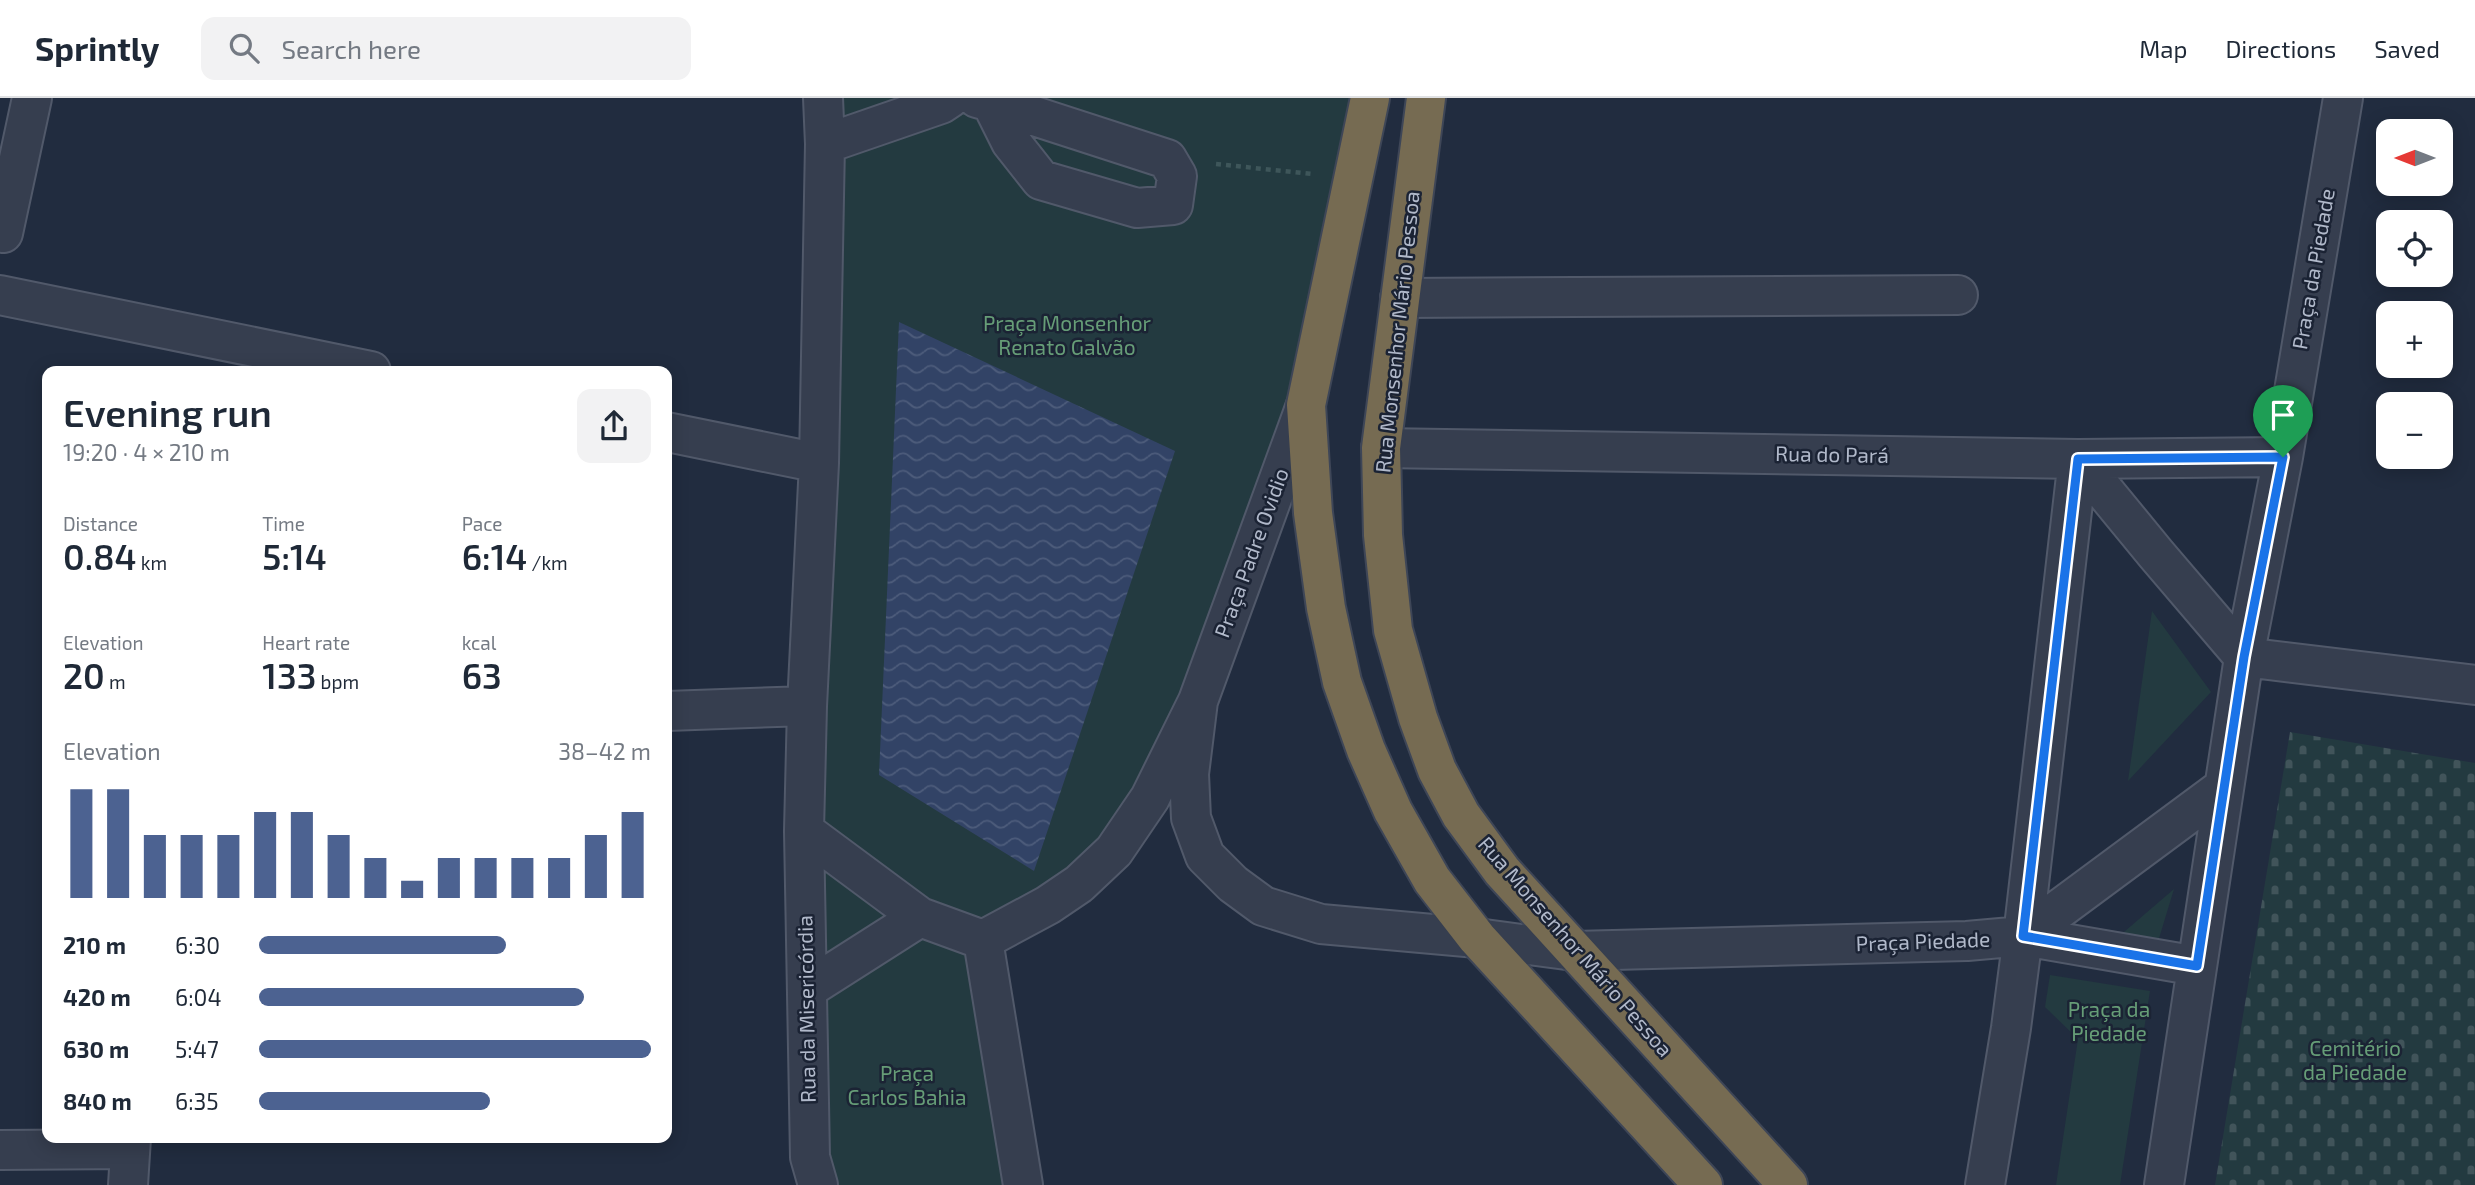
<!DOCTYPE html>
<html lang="en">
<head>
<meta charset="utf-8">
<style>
  body { margin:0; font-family:"Exo 2",sans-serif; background:#f2f2f3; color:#1f2937; height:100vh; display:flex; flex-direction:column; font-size:26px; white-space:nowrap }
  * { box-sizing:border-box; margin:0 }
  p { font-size:23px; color:#747a83 }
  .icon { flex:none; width:38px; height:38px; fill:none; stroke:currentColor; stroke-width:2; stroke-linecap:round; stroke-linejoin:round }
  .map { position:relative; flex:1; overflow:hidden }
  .drawer { position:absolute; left:42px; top:268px; width:630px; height:777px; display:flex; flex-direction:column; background:#fff; border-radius:14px; box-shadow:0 4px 18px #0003 }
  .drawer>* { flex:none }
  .needle { width:46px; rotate:270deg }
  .tools { position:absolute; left:2376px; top:21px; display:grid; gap:14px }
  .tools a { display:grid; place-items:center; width:77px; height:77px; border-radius:14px; background:#fff; box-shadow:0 4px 18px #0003; font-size:35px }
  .pin { position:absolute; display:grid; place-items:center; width:60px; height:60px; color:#fff; margin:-72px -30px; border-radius:50% 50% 50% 0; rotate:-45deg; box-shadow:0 0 7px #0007 }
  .pin .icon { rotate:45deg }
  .round { display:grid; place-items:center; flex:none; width:74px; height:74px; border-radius:14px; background:#f2f2f3 }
  .summary { display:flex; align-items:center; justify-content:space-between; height:119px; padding:0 21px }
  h1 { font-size:38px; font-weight:600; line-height:52px }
  .metrics { display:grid; grid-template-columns:repeat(3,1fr); gap:10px; height:119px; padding:7px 21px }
  .metrics div { display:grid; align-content:center }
  .metrics b { font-size:35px; font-weight:600 }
  .metrics small { font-size:19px; font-weight:400 }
  .metrics p { font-size:19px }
  .chart { height:196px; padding:14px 21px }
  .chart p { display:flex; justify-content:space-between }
  .chart svg { width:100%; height:126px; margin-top:7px; stroke:#4c6291; stroke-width:6 }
  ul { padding:0 21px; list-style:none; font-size:23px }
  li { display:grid; grid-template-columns:112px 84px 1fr; align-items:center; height:52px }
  li i { height:18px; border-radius:9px; background:#4c6291 }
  header { display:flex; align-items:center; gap:42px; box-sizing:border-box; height:98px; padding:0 35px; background:#fff; border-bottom:2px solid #e0e1e3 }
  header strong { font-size:33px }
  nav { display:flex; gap:38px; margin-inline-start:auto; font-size:24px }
  .search { width:490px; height:63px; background:#f2f2f3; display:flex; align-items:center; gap:18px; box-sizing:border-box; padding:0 24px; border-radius:14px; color:#747a83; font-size:26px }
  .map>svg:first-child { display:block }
  .cemetery { fill:url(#cemetery-stones) }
  .park { fill:#233a40 }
  .water { fill:url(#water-waves) }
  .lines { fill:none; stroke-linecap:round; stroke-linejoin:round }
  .minor-casing { stroke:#51596a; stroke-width:42 }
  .highway-casing { stroke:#3e4657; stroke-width:42 }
  .path { stroke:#3e565a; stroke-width:4.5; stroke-dasharray:5 5; stroke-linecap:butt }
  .minor { stroke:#363e4f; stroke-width:38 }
  .highway { stroke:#766b52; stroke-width:38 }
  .route-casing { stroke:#fff; stroke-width:14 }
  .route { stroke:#1a73e8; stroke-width:9 }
  .labels { text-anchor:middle; stroke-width:5; stroke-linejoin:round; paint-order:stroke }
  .street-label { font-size:21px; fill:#b1b9ca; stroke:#1b2334 }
  .park-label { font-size:21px; fill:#669d77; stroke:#1b2334 }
</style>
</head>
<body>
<header>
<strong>Sprintly</strong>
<div class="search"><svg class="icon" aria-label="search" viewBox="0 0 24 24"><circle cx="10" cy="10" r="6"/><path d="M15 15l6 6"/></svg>Search here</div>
<nav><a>Map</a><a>Directions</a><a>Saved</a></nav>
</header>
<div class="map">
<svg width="2475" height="1087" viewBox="0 0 2475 1087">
  <defs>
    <pattern id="cemetery-stones" width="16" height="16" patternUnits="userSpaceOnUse" patternTransform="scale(1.75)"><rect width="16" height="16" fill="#233a40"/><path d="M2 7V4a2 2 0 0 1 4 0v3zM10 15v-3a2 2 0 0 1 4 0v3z" fill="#41545a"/></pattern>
    <pattern id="water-waves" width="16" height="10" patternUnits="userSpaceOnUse" patternTransform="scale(1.75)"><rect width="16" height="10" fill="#324366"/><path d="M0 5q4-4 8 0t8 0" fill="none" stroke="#4d5c7b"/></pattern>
  </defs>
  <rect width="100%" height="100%" fill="#212c3f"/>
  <path class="cemetery" d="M2290,634L2475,665V1087H2215Z"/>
  <path class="park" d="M824,0H1356L1297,300L1189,597L1105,749L983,842L1023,1087H818L804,733L816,728Z
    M2152,513L2211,594L2128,683Z
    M2174,791L2157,847L2117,840Z
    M2050,877L2150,893L2120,1087H2056L2078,941L2045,909Z"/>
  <path class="water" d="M899,224L1175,353L1034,773L879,677Z"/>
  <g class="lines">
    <g class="minor-casing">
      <path id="minor" d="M977,0L991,4L1167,61L1177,78L1173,107L1137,110L1041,82L1011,44L991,4
        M825,46L941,6L950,0
        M3,135L32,0
        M0,197L371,273
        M1400,200L1958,197
        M667,334L819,365
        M1381,350L2078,361L2283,359
        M2078,361L2156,456L2244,559L2475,587
        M1198,603L1189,676L1191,720L1205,758L1233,786L1263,808L1321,826L1477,840L1574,853L1967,843L2023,838L2223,690
        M667,613L807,608
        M804,733L920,819L983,842L1048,807L1079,786L1114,753L1150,700L1198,603L1306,307
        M2023,838L2197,868
        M983,842L1023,1087
        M807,891L920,819
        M0,1052L130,1051
        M128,1087L131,1040
        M818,1087L810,1059L804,733L807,608L819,365L825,46L823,0
        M1985,1087L2011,930L2023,838L2078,361
        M2164,1087L2244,559L2283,359L2343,0"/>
    </g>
    <g class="highway-casing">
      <path id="highway" d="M1370,0L1306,307L1313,415L1326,510L1342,584L1366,652L1393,713L1432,782L1477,840L1703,1087
        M1426,0L1381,350L1383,437L1393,532L1418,620L1437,672L1461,717L1502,773L1788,1087"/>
    </g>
    <path class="path" d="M1216,66L1312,76"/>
    <use href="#minor" class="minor"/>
    <use href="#highway" class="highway"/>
  </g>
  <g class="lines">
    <g class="route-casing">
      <path id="route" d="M2283,359L2244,559L2197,868L2023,838L2078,361Z"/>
    </g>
    <use href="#route" class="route"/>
  </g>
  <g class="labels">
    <g class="street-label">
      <text transform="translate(2314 171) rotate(-80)" y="7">Praça da Piedade</text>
      <text transform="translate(1398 234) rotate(-84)" y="7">Rua Monsenhor Mário Pessoa</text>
      <text transform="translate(1832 357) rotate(1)" y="7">Rua do Pará</text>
      <text transform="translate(1252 455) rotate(-70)" y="7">Praça Padre Ovidio</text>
      <text transform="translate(1923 844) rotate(-2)" y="7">Praça Piedade</text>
      <text transform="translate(1575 849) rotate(49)" y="7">Rua Monsenhor Mário Pessoa</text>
      <text transform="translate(807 911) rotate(-91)" y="7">Rua da Misericórdia</text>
    </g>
    <g class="park-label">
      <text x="1067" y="233">Praça Monsenhor<tspan x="1067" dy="24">Renato Galvão</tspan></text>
      <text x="2109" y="919">Praça da<tspan x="2109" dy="24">Piedade</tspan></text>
      <text x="2355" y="958">Cemitério<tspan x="2355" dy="24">da Piedade</tspan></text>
      <text x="907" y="983">Praça<tspan x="907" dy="24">Carlos Bahia</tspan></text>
    </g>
  </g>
</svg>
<div class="tools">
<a><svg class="needle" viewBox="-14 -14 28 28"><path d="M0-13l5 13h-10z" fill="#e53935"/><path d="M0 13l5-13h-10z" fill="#747a83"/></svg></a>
<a><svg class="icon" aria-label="locate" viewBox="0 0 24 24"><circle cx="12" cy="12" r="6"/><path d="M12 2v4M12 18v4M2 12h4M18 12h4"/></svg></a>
<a>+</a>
<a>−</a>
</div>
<div class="pin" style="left:2283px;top:359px;background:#1e9e55"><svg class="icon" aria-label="arrive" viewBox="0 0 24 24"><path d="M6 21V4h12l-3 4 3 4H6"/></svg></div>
<section class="drawer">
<div class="summary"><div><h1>Evening run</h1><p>19:20 · 4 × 210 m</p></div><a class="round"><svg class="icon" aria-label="share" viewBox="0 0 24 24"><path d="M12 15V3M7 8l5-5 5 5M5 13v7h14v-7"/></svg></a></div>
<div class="metrics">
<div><p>Distance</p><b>0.84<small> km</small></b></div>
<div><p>Time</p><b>5:14</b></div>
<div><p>Pace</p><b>6:14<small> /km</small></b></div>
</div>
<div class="metrics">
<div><p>Elevation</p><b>20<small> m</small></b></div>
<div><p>Heart rate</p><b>133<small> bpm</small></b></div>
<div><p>kcal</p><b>63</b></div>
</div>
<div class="chart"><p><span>Elevation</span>38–42 m</p>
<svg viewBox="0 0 160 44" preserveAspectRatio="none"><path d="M5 44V6M15 44V6M25 44V22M35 44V22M45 44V22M55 44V14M65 44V14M75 44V22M85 44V30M95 44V38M105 44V30M115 44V30M125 44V30M135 44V30M145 44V22M155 44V14"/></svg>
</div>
<ul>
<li><b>210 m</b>6:30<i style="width:63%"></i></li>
<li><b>420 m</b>6:04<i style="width:83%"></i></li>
<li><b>630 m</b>5:47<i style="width:100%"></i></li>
<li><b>840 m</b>6:35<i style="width:59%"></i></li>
</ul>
</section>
</div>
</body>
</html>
